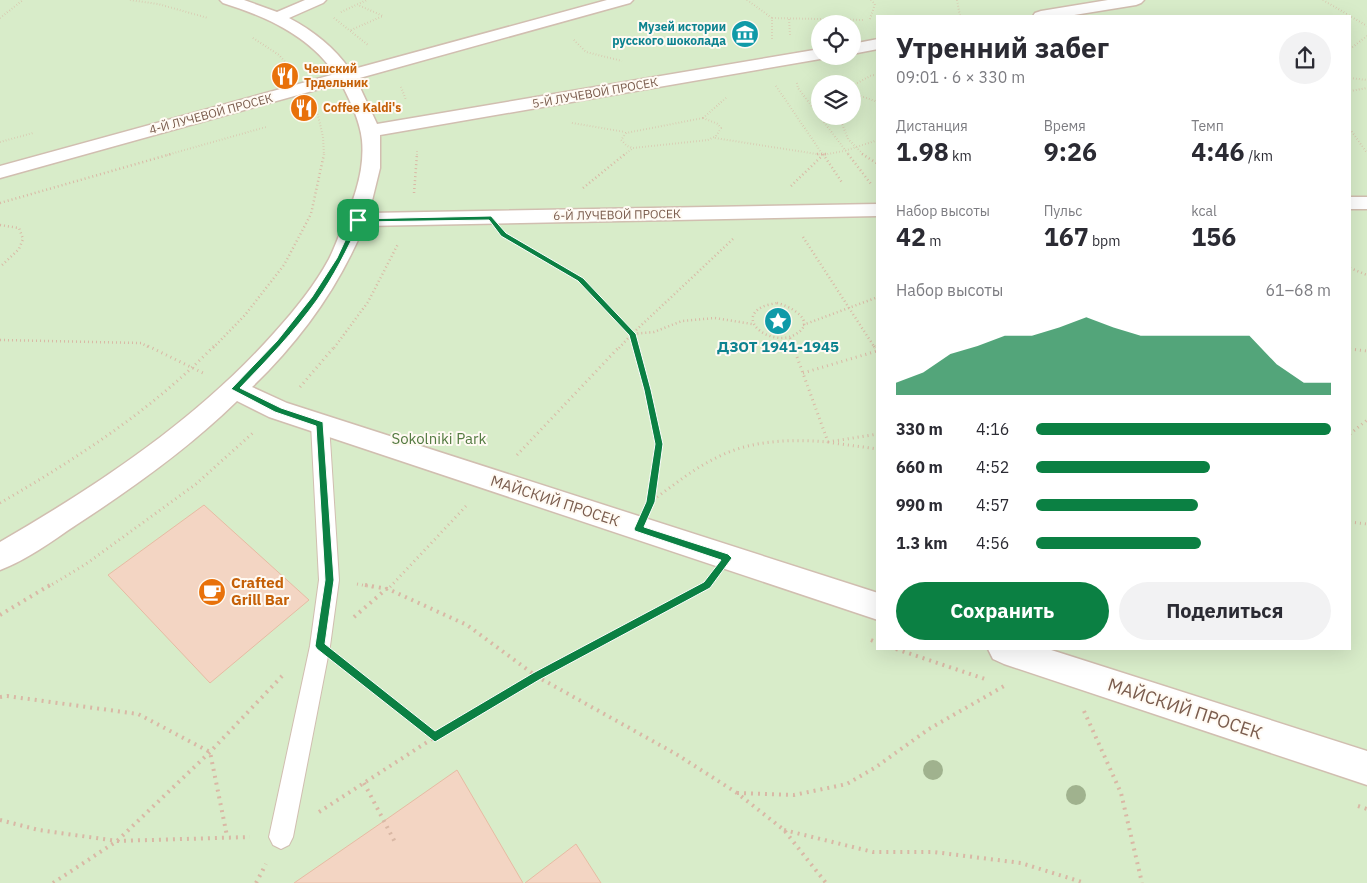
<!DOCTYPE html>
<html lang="ru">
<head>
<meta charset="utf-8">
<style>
  body { margin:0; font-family:"IBM Plex Sans",sans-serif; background:#f2f2f3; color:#2b2b33; height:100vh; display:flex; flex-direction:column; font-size:19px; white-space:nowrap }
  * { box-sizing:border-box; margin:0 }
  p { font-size:16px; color:#7c7c81 }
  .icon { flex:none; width:28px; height:28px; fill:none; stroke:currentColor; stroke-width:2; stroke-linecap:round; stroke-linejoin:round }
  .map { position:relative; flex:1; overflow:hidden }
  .side { position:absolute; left:876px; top:15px; width:475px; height:635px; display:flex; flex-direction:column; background:#fff; border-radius:0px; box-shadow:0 5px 20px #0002 }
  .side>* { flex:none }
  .fabs { position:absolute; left:811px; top:15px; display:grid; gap:10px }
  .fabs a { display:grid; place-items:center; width:50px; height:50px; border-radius:50%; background:#fff; box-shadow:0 5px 20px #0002; font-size:25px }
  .pin { position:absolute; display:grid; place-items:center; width:42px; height:42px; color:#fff; margin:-21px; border-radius:10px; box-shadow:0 2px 8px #0006 }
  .round { display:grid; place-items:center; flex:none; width:52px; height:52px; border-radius:26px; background:#f2f2f3 }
  .overview { display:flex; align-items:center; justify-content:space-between; height:85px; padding:0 20px }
  h1 { font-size:28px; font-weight:700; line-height:38px }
  .stats { display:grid; grid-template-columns:repeat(3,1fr); gap:8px; height:85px; padding:5px 20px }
  .stats div { display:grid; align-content:center }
  .stats b { font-size:25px; font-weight:700 }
  .stats small { font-size:14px; font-weight:400 }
  .stats p { font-size:14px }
  .chart { height:140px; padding:10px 20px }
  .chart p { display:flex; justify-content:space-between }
  .chart svg { width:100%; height:90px; margin-top:5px; fill:#0b8043; opacity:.7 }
  .cta { display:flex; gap:10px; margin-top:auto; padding:10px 20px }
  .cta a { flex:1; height:58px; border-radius:30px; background:#0b8043; color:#fff; font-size:20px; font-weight:700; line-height:58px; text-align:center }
  .cta a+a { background:#f2f2f3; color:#2b2b33 }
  ul { padding:0 20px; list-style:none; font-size:16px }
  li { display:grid; grid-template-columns:80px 60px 1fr; align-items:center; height:38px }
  li i { height:12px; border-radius:6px; background:#0b8043 }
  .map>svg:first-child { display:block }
  .green { fill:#d8ecc9; fill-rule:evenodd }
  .building { fill:#f3d5c3; stroke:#e6bba3 }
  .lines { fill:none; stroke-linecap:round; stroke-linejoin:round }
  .service-casing { stroke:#d1beb0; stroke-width:2 }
  .pedestrian-casing { stroke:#d1beb0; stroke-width:3 }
  .path-far3 { stroke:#d9b8a5; stroke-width:2; stroke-dasharray:0.5 2.5; stroke-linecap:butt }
  .path-far2 { stroke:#d9b8a5; stroke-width:2.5; stroke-dasharray:1 3; stroke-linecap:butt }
  .path-far1 { stroke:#d9b8a5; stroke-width:3; stroke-dasharray:1 4; stroke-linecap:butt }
  .path { stroke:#d9b8a5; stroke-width:4; stroke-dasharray:2 5; stroke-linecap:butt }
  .service { fill:#fff; fill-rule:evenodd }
  .pedestrian { fill:#fff; fill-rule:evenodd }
  .tree { fill:#a0b28e }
  .route { fill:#0b8043; stroke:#fff; fill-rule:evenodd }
  .labels { text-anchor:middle; stroke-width:4; stroke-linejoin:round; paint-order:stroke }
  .far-culture-label { font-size:12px; font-weight:bold; fill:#0d838f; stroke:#fffaf3; text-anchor:end }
  .far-food-label { font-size:12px; font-weight:bold; fill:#c56008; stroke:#fffaf3; text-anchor:start }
  .far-street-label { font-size:12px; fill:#7a5c4d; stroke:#fffaf3 }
  .culture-label { font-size:15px; font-weight:bold; fill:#0d838f; stroke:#fffaf3 }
  .park-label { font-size:15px; fill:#537a41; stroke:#fffaf3 }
  .street-label { font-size:15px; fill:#7a5c4d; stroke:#fffaf3 }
  .food-label { font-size:15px; font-weight:bold; fill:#c56008; stroke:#fffaf3; text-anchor:start }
  .near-street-label { font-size:18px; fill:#7a5c4d; stroke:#fffaf3 }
</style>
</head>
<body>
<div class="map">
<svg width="1367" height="883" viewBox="0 0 1367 883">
  <rect width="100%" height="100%" fill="#fdf6ec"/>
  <path class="green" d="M0,0H1367V883H0ZM878,16H1350V649H878ZM820,24H852V56H820ZM820,84H852V116H820Z"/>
  <path class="building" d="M204,505L309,600L210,683L108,575Z
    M457,770L523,883H294L384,821Z
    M576,844L601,883H525Z"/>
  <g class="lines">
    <g class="service-casing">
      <path id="service" d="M320,417L326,419L329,424L339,580L330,646L293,837L289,845L281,849L273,845L269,837L310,646L319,580L311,424L314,419Z"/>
    </g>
    <g class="pedestrian-casing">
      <path id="pedestrian" d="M220,0H244L277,12L305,0H326L323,3L289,18C312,30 335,48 350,70L607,0H633L630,3L356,79L377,124L820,49V56H827L826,58L380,135V168L369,213L878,204V216L364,226C339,287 300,341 252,387L287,403L878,593V620L269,417L237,401C189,448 133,488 76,525C52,541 27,560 0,570V542C100,484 198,419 275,332C295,310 315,285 329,259C334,249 338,238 342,228C354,200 365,170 362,140C360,121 350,100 341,83L0,178V166L335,74C310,36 265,16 223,3Z
        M1108,0H1144L1141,3L1136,5L1068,16H1033L1035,13L1041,11Z
        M878,39V49L852,54V44Z
        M1350,197H1367V209H1350Z
        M988,649H1048L1367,751V785L1004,664L993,659Z"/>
    </g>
    <path class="path-far3" d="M130,0L158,4L208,18
      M747,0L772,18V39
      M957,0L960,16
      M1323,0L1367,26
      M341,12L367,0
      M0,18L23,0
      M334,18L368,45
      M772,18L864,20
      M789,19L790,35
      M870,19L875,4L871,0
      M351,30L383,16L358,5
      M253,38L279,55L289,66
      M574,40L586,52L622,61
      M1350,49L1367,36
      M1350,78L1367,80
      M797,83L798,88L849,155
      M776,86L823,155
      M852,86L870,76L878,74
      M401,87L406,100
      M1350,91L1367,88
      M852,93L878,102
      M317,111L323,137L324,155
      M839,116L848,139L864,155
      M703,118L727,97
      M703,118L718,124L721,128L716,136L708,140L633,148L627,146L621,140L626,133Z
      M572,123L625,132
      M1350,129L1367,153
      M715,138L823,155L844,151L878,140
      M0,142L33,133
      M167,155L266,127
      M417,155V150
      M624,155L633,148"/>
    <path class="path-far2" d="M817,154H828
      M823,154L843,184
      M848,154L871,184
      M862,154L878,164
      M791,186L823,155
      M583,188L625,154
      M414,193L417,154
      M0,203L171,154
      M0,225L19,228L23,239L19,249L0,267
      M803,237L875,348
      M733,239L632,334L654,332L682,321L715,318L752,324
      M521,244L581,279L632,334L636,348
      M1350,268L1367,275
      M777,303C790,306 818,321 796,334C773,348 735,321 762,307C766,305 772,304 777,303Z
      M803,325L878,297
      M790,338L794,348
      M0,340L141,343L150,348
      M213,348L245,315L284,265L311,214L324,154
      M334,348L368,302L398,244
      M619,348L632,334"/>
    <path class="path-far1" d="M148,346L205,374
      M636,346L648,390L659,444L651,500
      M874,346L878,352
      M1350,349L1367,351
      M803,373L877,351
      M300,387L335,346
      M1350,434L1367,420
      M828,442L878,434
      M833,443L878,449
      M517,455L620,346
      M653,500C674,485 694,468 718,457C751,440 791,439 828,442L793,346
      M0,503C76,459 152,410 214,346
      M1350,522L1367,524
      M357,584L373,587
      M48,587L86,564L196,484L255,431
      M390,587L468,504
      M703,587L708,584"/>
    <path class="path" d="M365,585L388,589L467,625L536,676L676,754L737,793L784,830L826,883
      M0,615L50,585
      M354,617L391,585
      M871,640L878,643
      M896,649L985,679
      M345,666L435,737
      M0,697L7,696L138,714L210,752L227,836
      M1084,711L1121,793L1142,883
      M364,783L396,844
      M737,793L794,795L847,784L876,767L929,729L1004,686
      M1358,806L1367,809
      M319,812L435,737L536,676L706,585
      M0,820L39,830L117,841L250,837
      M784,830L873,852H934L1021,863L1085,883
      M53,883L117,841L210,752L283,675
      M256,883L266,864"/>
    <use href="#service" class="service"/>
    <use href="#pedestrian" class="pedestrian"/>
  </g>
  <g class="tree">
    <circle cx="933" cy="770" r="10"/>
    <circle cx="1076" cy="795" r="10"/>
  </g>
  <path class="route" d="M491,216L506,233L583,278L636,334L651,390L663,444L655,502L644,527L728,554L732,558L710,588L539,680L435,742L317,649L315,646L325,580L316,426L275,412L231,389L277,341L312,297L337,258L355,219ZM489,220L501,236L578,281L629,335L644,390L655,444L646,502L634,529L635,531L721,560L704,582L533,673L435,731L325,644L334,580L323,422L281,408L240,388C267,360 294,332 317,300C334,276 347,250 360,222Z"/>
  <defs>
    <g id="museum-disc" transform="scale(1.4375)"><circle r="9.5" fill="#0f9aa8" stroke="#fffaf3"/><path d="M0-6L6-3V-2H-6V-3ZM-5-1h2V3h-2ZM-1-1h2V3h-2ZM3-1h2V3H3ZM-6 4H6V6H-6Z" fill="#fff"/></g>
    <g id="restaurant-disc" transform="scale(1.4375)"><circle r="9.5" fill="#e8710a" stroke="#fffaf3"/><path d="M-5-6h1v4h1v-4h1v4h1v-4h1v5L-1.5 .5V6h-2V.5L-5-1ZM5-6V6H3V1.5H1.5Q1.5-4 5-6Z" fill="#fff"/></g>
    <g id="sight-disc" transform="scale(1.4375)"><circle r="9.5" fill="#0f9aa8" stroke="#fffaf3"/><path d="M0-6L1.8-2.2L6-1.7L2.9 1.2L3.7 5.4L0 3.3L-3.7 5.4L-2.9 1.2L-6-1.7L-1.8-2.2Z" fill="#fff"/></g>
    <g id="cafe-disc" transform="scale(1.4375)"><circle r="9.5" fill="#e8710a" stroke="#fffaf3"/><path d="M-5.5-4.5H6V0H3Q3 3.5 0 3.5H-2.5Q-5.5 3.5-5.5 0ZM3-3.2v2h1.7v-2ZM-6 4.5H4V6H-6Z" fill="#fff"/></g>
  </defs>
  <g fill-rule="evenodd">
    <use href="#museum-disc" x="745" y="34"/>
    <use href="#restaurant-disc" x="285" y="76"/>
    <use href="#restaurant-disc" x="304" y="108"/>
    <use href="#sight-disc" x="778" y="321"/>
    <use href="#cafe-disc" x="212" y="592"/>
  </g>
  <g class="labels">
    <g class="far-culture-label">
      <text x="726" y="31">Музей истории<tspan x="726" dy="14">русского шоколада</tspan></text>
    </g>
    <g class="far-food-label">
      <text x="304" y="73">Чешский<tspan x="304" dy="14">Трдельник</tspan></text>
      <text x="323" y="112">Coffee Kaldi's</text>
    </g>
    <g class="far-street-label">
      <text transform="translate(595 93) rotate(-10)" y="4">5-Й ЛУЧЕВОЙ ПРОСЕК</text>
      <text transform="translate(211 114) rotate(-15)" y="4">4-Й ЛУЧЕВОЙ ПРОСЕК</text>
      <text transform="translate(617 215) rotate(-1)" y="4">6-Й ЛУЧЕВОЙ ПРОСЕК</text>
    </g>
    <g class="culture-label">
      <text x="778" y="352">ДЗОТ 1941-1945</text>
    </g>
    <g class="park-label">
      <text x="439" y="444">Sokolniki Park</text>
    </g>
    <g class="street-label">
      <text transform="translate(555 501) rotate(18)" y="5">МАЙСКИЙ ПРОСЕК</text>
    </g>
    <g class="food-label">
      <text x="231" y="588">Crafted<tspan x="231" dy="17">Grill Bar</tspan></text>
    </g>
    <g class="near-street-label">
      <text transform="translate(1185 709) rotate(18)" y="6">МАЙСКИЙ ПРОСЕК</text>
    </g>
  </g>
</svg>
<div class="fabs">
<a><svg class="icon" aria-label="locate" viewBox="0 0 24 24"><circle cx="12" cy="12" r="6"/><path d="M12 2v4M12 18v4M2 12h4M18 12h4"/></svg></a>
<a><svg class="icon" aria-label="layers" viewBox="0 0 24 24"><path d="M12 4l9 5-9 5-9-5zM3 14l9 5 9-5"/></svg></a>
</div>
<div class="pin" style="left:358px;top:220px;background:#1e9e55"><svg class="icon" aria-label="arrive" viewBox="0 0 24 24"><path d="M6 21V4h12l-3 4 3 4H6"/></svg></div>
<section class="side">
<div class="overview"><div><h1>Утренний забег</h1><p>09:01 · 6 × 330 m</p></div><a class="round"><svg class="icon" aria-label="share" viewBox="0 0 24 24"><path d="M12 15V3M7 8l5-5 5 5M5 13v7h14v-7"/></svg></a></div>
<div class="stats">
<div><p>Дистанция</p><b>1.98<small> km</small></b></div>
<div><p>Время</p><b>9:26</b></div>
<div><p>Темп</p><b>4:46<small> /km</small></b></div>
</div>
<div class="stats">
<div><p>Набор высоты</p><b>42<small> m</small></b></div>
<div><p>Пульс</p><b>167<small> bpm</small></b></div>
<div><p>kcal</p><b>156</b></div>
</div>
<div class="chart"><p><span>Набор высоты</span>61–68 m</p>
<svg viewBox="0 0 160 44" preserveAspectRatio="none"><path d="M0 44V38L10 33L20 24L30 20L40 15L50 15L60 11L70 6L80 11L90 15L100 15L110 15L120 15L130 15L140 29L150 38L160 38V44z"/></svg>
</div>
<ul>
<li><b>330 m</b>4:16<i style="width:100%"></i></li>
<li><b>660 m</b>4:52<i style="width:59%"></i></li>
<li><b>990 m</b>4:57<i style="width:55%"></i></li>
<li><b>1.3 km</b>4:56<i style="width:56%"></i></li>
</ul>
<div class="cta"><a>Сохранить</a><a>Поделиться</a></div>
</section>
</div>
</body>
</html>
